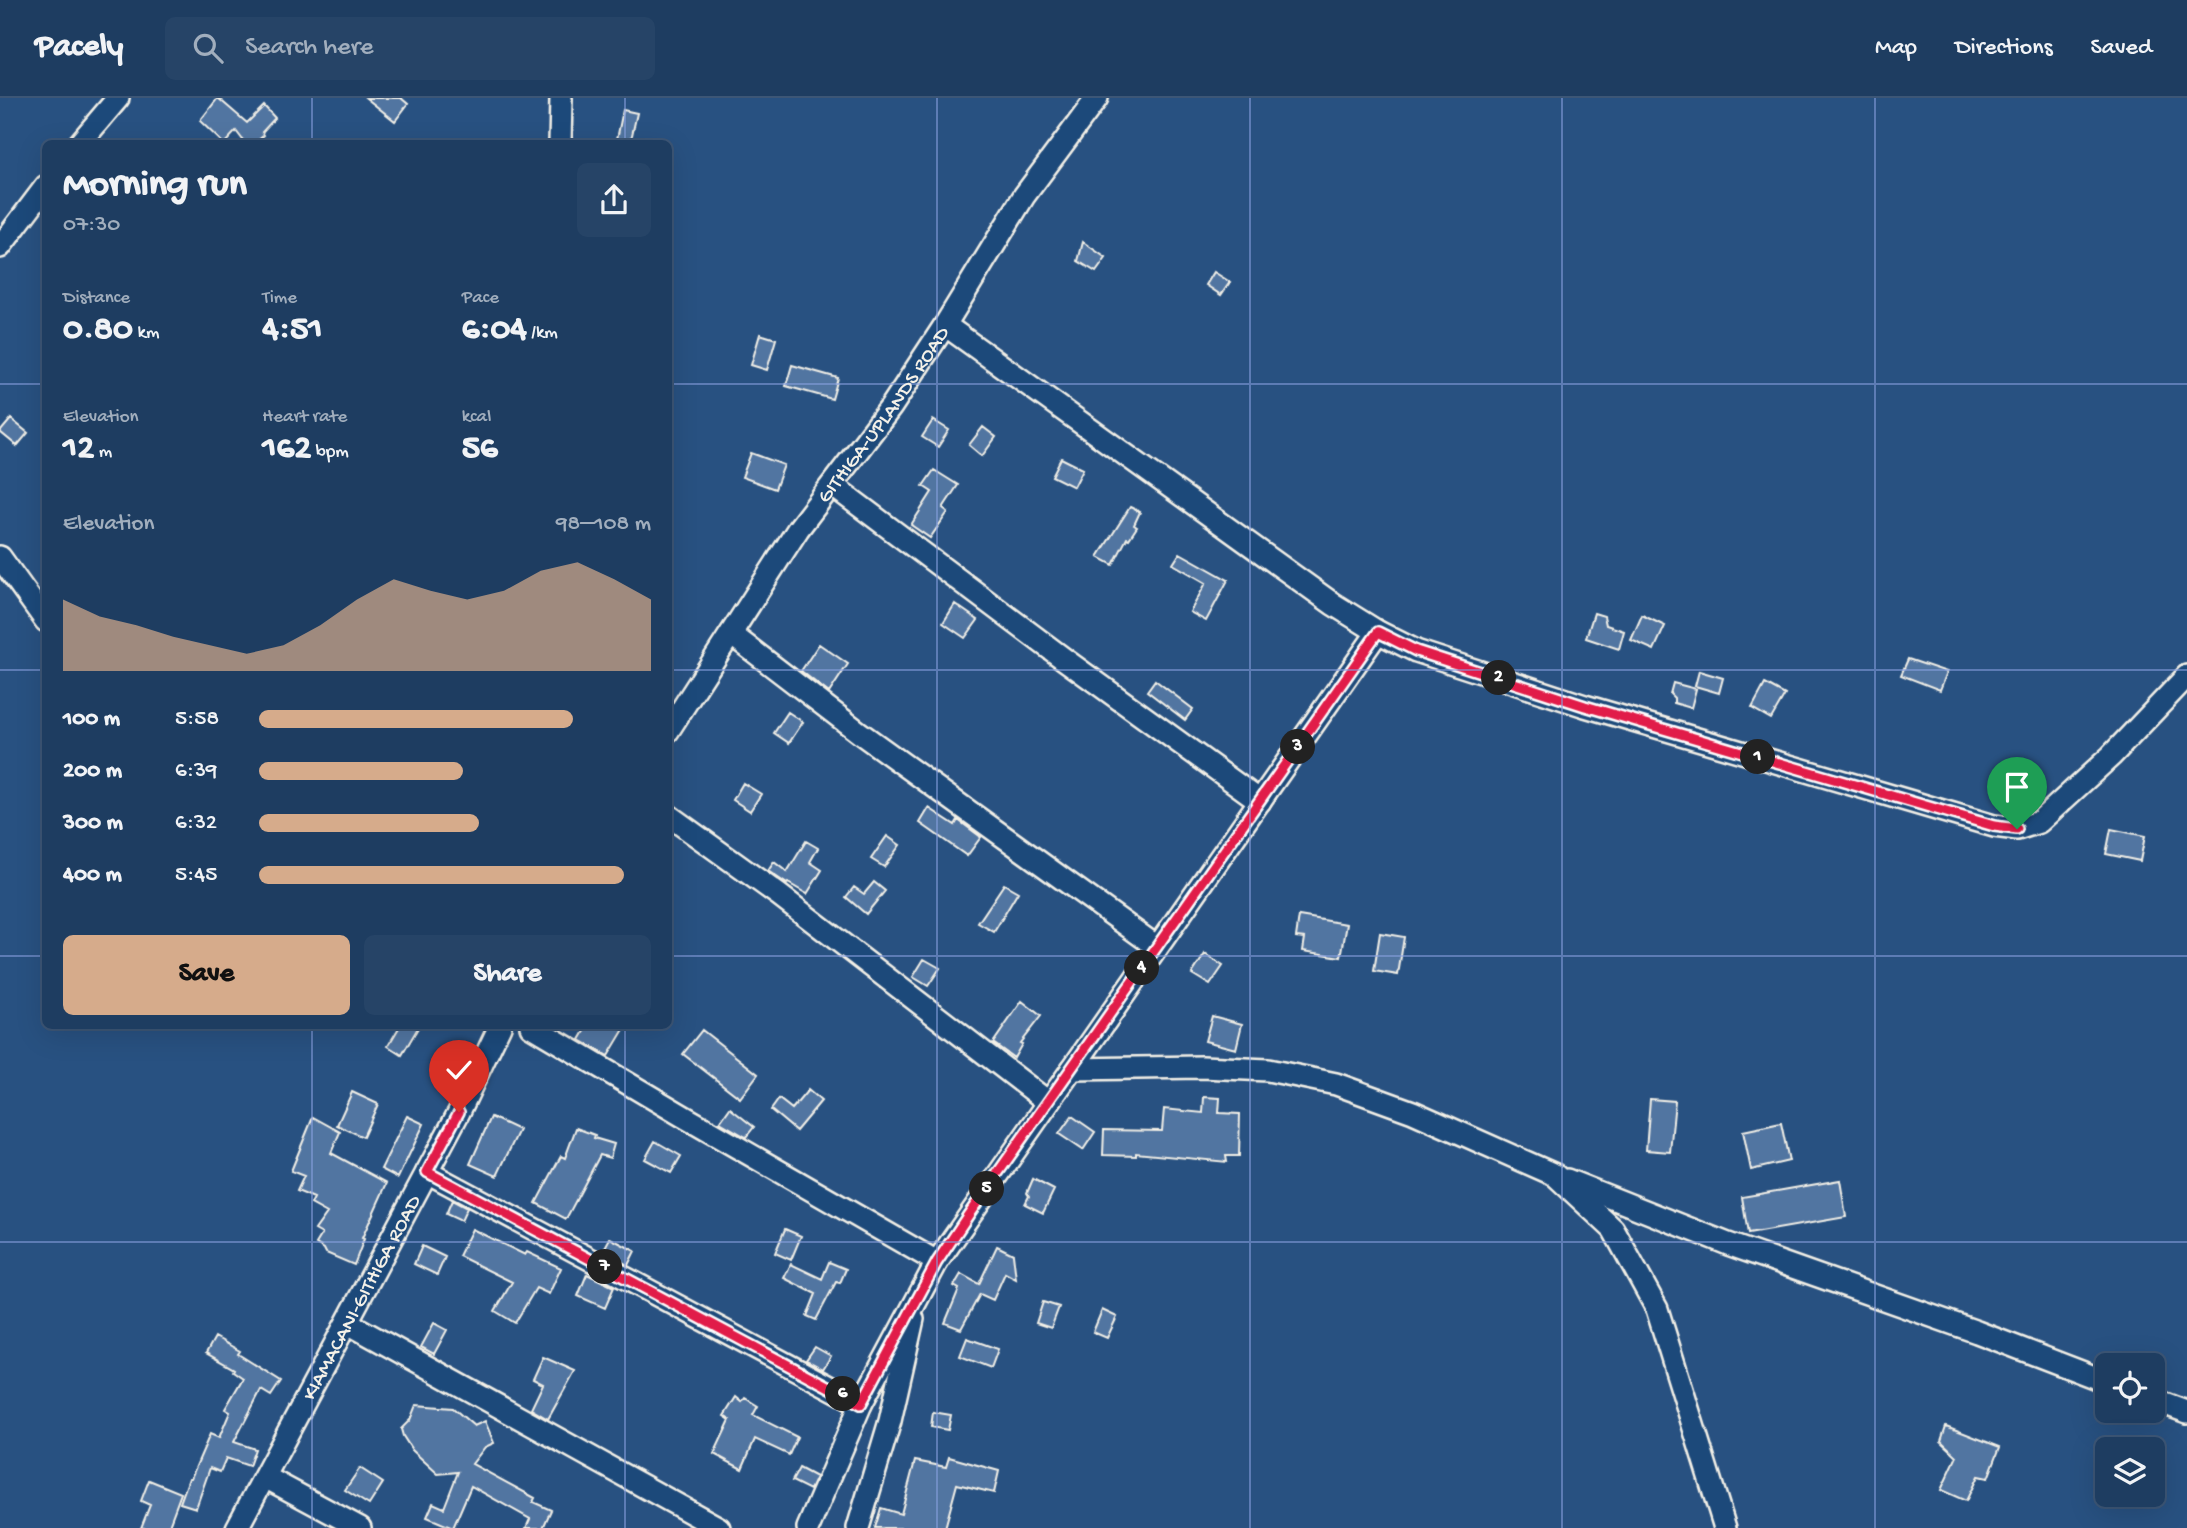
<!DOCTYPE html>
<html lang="en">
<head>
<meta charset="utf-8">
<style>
  body { margin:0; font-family:"Gochi Hand",sans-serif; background:#264467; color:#f1f3f6; height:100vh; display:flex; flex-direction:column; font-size:26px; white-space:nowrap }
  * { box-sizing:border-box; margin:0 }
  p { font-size:23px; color:#a1aebd }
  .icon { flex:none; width:38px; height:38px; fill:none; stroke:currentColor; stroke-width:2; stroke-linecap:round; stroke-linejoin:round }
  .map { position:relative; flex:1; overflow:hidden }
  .sheet { position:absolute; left:42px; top:42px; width:630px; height:889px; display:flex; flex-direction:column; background:#1e3d61; border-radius:10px; box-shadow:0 7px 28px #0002,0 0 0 2px #3c5676 }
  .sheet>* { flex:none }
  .controls { position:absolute; left:2095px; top:1255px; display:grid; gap:14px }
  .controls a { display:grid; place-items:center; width:70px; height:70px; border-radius:10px; background:#1e3d61; box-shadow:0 7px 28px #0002,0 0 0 2px #3c5676; font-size:35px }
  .pin { position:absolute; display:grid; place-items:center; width:60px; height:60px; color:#fff; margin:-72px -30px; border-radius:50% 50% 50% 0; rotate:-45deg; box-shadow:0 0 7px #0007 }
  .pin .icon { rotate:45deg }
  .km { position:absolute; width:35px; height:35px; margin:-18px; border-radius:50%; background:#222; color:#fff; font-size:19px; line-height:35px; text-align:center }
  .round { display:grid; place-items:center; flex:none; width:74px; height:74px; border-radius:10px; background:#264467 }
  .headline { display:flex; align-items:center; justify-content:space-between; height:119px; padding:0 21px }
  h1 { font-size:38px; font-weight:700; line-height:52px }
  .metrics { display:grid; grid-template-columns:repeat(3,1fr); gap:10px; height:119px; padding:7px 21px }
  .metrics div { display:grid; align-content:center }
  .metrics b { font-size:35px; font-weight:700 }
  .metrics small { font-size:19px; font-weight:400 }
  .metrics p { font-size:19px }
  .chart { height:196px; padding:14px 21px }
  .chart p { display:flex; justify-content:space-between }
  .chart svg { width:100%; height:126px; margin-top:7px; fill:#d6ab8b; opacity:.7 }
  .primary-button { display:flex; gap:14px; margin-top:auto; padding:14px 21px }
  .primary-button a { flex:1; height:80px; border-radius:10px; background:#d6ab8b; color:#111; font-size:28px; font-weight:700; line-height:80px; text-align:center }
  .primary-button a+a { background:#264467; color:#f1f3f6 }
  ul { padding:0 21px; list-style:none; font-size:23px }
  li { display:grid; grid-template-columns:112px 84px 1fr; align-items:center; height:52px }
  li i { height:18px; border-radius:9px; background:#d6ab8b }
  header { display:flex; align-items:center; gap:42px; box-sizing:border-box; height:98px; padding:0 35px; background:#1e3d61; border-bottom:2px solid #3c5676 }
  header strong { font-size:33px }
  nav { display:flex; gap:38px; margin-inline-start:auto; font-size:24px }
  .search { width:490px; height:63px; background:#264467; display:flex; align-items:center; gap:18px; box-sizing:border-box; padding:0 24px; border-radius:10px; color:#a1aebd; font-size:26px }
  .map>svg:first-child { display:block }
  .building { fill:#5174a1; stroke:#f4f1e8; stroke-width:2 }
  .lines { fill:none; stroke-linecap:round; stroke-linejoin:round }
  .street-casing { stroke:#f4f1e8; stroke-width:26 }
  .street { stroke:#1f4a7a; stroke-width:21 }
  .route-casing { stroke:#fff; stroke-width:14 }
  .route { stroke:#e11d48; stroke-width:9 }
  .grid { fill:none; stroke:#88a0e0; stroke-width:2; stroke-opacity:0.55 }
  .labels { text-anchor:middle; stroke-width:5; stroke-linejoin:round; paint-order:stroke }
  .street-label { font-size:21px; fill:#f4f1e8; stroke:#1f4a7a }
</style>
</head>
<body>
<header>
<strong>Pacely</strong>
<div class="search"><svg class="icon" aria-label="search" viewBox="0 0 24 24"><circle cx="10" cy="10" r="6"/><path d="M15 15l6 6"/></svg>Search here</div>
<nav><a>Map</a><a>Directions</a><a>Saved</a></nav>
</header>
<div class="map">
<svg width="2187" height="1430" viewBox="0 0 2187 1430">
  <rect width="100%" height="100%" fill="#285181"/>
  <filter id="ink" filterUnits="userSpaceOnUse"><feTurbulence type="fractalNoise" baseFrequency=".0143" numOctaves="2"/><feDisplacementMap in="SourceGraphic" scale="14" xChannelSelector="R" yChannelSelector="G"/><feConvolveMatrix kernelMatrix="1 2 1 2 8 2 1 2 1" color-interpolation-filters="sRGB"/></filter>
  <g filter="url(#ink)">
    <path class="building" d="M218,0L247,25L264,8L275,20L262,34L264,37L254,46H246L236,33L224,46L200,23Z
      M366,0H401L408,6L395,23Z
      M623,12L637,15L630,46H616Z
      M1083,144L1106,160L1096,174L1078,163Z
      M1214,174L1230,184L1221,197L1206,187Z
      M760,236L776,241L767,272L751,267Z
      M792,267L838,280L832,301L786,288Z
      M11,321L28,335L17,348L0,334Z
      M933,322L949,332L938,349L922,339Z
      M983,329L996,339L982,358L969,347Z
      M751,355L784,367L775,391L742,379Z
      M1061,360L1083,371L1074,389L1052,378Z
      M934,372L958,387L943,410L948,414L930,440L911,427L932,394L923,388Z
      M1130,409L1140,414L1134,427L1137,429L1129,441L1127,440L1113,467L1098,459Z
      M1180,455L1228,482L1206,523L1190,514L1206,485L1173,466Z
      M955,506L978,522L965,540L943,525Z
      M1594,515L1604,518L1606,527L1624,533L1619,551L1586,540Z
      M1642,517L1665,528L1654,552L1631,542Z
      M819,546L848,566L829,595L801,573Z
      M1908,561L1947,574L1940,592L1901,577Z
      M1699,573L1723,580L1719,595L1695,588Z
      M1155,582L1193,611L1185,622L1147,593Z
      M1673,585L1696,591L1691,610L1674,605V600L1670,596Z
      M1765,586L1785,597L1771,621L1752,610Z
      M788,614L803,624L789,645L774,635Z
      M743,685L761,696L750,713L733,702Z
      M929,710L955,727L958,722L981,739L967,758L920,725Z
      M2111,731L2145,738L2140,763L2106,756Z
      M887,738L900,747L884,769L871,761Z
      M806,743L818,750L810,764L822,772L807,796L788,785L787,786L768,773L774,764L787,774Z
      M874,784L885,793L866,816L846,799L854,789L864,796Z
      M1004,786L1018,794L994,834L978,825Z
      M1299,818L1347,826L1341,859L1303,853L1305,840L1296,839Z
      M1380,835L1404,839L1398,877L1374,873Z
      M1205,856L1223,868L1210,887L1192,876Z
      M924,861L940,870L928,888L913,879Z
      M1022,903L1041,918L1020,945L1022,946L1014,960L993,945Z
      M1212,918L1242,926L1236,951L1205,943Z
      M400,928H419L402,957L388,948Z
      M588,928H626L608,958L580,942Z
      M702,932L758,976L740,1000L683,956Z
      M441,955L458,964L449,984L432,975Z
      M808,992L821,1003L796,1033L771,1012L779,1001L792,1011Z
      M352,994L378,1006L363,1039L337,1027Z
      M1204,999L1220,1000L1219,1015L1240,1016L1239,1058H1226L1227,1064L1136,1055V1058L1103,1057L1104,1032L1162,1033L1164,1011L1203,1015Z
      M1650,1001L1675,1003L1670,1054L1646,1052Z
      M730,1010L754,1029L746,1039L720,1024Z
      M407,1018L424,1026L398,1080L381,1071Z
      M1072,1018L1095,1034L1083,1052L1059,1036Z
      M313,1019L340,1034L331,1055L387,1085L362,1140L364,1141L354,1167L326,1155L324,1151L316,1146L322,1136L315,1132L327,1115L311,1106L314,1100L297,1093L304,1078L291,1073Z
      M491,1019L519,1032L497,1078L470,1066Z
      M1781,1025L1789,1063L1751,1072L1743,1033Z
      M576,1030L595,1037L594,1040L614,1046L610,1060L600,1057L566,1121L536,1105L561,1058L565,1060Z
      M655,1043L681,1058L671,1075L645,1061Z
      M1033,1081L1054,1092L1043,1115L1025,1106L1029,1098L1027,1095Z
      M1840,1082L1846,1119L1748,1136L1742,1099Z
      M452,1102L467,1110L461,1123L446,1116Z
      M472,1131L525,1157L527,1154L561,1170L549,1196L536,1190L515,1225L495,1213L512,1184L459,1158Z
      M785,1131L801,1138L791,1162L775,1155Z
      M610,1140L635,1153L628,1167L603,1153Z
      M422,1148L445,1159L437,1177L414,1166Z
      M997,1148L1013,1156L1016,1181L1005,1175L993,1202L980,1196L961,1231L945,1225L959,1191L954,1188L961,1176L979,1186Z
      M829,1164L846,1171L840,1185L836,1184L816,1222L807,1218L816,1196L784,1180L791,1166L822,1181Z
      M587,1176L614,1189L605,1210L578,1198Z
      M1043,1204L1059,1209L1051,1230L1036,1225Z
      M1102,1212L1117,1219L1107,1240L1093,1234Z
      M434,1225L447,1232L434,1256L421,1249Z
      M215,1239L240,1253L238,1256L281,1283L271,1298L261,1292L234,1344L255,1351L249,1368L226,1360L220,1374L210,1370L196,1410L180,1405L189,1380H191L210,1336L219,1340L230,1314L225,1311L243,1280L233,1273L234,1271L206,1255Z
      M967,1240L998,1251L991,1270L960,1258Z
      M815,1249L831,1258L823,1271L806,1262Z
      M543,1259L575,1273L548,1321L531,1311L543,1286L533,1281Z
      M736,1299L742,1304L745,1300L758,1308L753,1317L797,1339L789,1357L755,1341L742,1371L714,1356L730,1322L724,1318Z
      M416,1307L453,1310L474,1328L485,1323L494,1345L485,1349L472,1366L535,1400L533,1404L551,1412L543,1430H526L530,1421L471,1388L453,1430L427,1419L433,1405L444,1410L458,1374L438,1376L412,1352L403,1338L401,1331L410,1322Z
      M933,1314L951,1317L948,1332L931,1329Z
      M1946,1328L2000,1349L1988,1380L1978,1378L1966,1403L1941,1392L1957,1358L1941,1343Z
      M949,1359L999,1373L994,1395L957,1386L945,1430H875L881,1410L901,1416L915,1363L946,1369Z
      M360,1370L383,1385L369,1407L345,1392Z
      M799,1370L816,1379L810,1392L792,1383Z
      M149,1382L181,1395L168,1430H141L150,1407L141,1403Z"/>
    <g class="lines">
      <g class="street-casing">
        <g id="street">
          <path d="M79,46L118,0"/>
          <path d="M560,46L561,0"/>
          <path d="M0,149L46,88"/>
          <path d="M945,227L1333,506L1378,534L1416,553L1585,608L1936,711L1994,728L2017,731L2039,724L2111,658L2187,578"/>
          <path d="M832,387L1064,561L1260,703"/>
          <path d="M0,459L46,523"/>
          <path d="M731,536L860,635L1157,849"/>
          <path id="s1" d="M668,633L798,431L891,309L945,227L1024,98L1097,0"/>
          <path d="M668,717L779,797L1048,1004"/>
          <path d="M531,928L683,1018L937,1164"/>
          <path d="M1072,971L1202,969L1268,972L1336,986L1413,1014L1555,1077L1613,1131L1657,1211L1725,1430"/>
          <path d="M427,1074L861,1306"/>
          <path d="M1567,1082L1728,1146L1977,1234L2107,1284"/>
          <path d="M348,1225L719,1430"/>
          <path d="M2152,1301L2187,1314"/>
          <path d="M265,1379L360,1430"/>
          <path id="s2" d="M237,1430L459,1014L500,928"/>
          <path d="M808,1430L861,1306L937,1164L1378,534"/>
          <path d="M858,1430L890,1323L913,1221"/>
        </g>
      </g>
      <use href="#street" class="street"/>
    </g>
  </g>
  <g class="lines" filter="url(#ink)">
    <g class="route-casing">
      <path id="route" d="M459,1014L427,1074L861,1306L937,1164L969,1116L1378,534L1416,553L1585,608L1936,711L1994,728L2017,731"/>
    </g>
    <use href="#route" class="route"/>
  </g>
  <path class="grid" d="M312,0V46M625,0V46M937,0V1430M1250,0V1430M1562,0V1430M1875,0V1430M0,286H46M668,286H2187M0,572H46M668,572H2187M0,858H46M668,858H2187M312,928V1430M625,928V1430M0,1144H2187"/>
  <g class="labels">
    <g class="street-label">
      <text dy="7" stroke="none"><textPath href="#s1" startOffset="383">GITHIGA-UPLANDS ROAD</textPath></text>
      <text dy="7" stroke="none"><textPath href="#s2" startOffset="262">KIAMACANI-GITHIGA ROAD</textPath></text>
    </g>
  </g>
</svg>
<div class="controls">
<a><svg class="icon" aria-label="locate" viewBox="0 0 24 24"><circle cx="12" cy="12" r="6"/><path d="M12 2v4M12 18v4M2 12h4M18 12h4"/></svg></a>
<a><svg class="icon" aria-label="layers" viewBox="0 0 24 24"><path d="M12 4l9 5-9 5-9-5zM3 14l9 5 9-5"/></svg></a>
</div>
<div class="pin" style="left:2017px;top:731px;background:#1e9e55"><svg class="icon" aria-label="arrive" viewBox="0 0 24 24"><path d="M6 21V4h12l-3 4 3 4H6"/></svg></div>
<div class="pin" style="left:459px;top:1014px;background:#d93025"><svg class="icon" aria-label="check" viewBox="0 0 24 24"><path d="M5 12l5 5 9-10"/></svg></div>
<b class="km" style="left:1758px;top:659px">1</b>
<b class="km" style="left:1499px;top:580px">2</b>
<b class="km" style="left:1298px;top:649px">3</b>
<b class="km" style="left:1142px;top:870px">4</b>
<b class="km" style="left:987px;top:1091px">5</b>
<b class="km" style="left:843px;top:1296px">6</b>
<b class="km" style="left:605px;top:1169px">7</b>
<section class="sheet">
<div class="headline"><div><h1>Morning run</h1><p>07:30</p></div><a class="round"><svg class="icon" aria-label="share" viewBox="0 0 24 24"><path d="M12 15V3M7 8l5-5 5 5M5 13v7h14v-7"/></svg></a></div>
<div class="metrics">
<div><p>Distance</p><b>0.80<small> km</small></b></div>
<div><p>Time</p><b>4:51</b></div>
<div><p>Pace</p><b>6:04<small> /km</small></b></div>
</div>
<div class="metrics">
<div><p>Elevation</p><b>12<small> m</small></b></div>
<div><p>Heart rate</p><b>162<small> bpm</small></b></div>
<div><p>kcal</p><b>56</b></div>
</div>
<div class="chart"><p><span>Elevation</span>98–108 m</p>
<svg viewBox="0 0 160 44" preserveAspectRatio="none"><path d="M0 44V19L10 25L20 28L30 32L40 35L50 38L60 35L70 28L80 19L90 12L100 16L110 19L120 16L130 9L140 6L150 12L160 19V44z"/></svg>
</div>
<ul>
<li><b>100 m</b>5:58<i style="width:80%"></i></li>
<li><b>200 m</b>6:39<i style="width:52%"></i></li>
<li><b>300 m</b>6:32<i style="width:56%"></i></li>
<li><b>400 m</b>5:45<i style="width:93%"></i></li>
</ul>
<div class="primary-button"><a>Save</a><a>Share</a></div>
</section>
</div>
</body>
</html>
